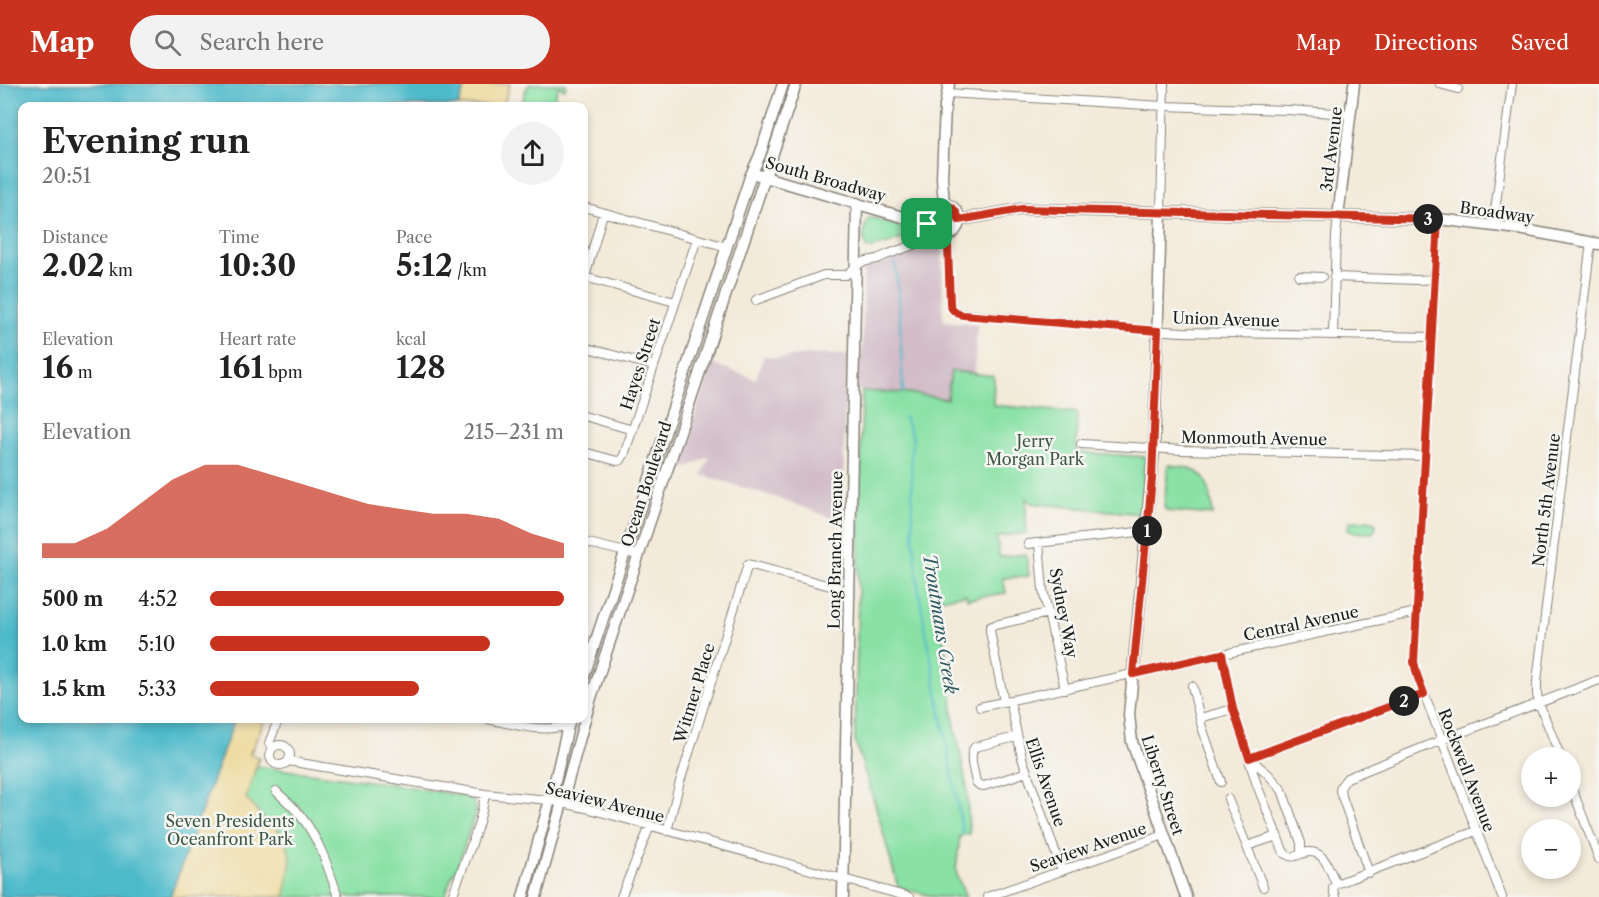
<!DOCTYPE html>
<html lang="en">
<head>
<meta charset="utf-8">
<style>
  body { margin:0; font-family:"Libre Caslon Text",serif; background:#f2f2f2; color:#222; height:100vh; display:flex; flex-direction:column; font-size:22px; white-space:nowrap }
  * { box-sizing:border-box; margin:0 }
  p { font-size:20px; color:#767676 }
  .icon { flex:none; width:33px; height:33px; fill:none; stroke:currentColor; stroke-width:2; stroke-linecap:round; stroke-linejoin:round }
  .map { position:relative; flex:1; overflow:hidden }
  .sheet { position:absolute; left:18px; top:18px; width:570px; height:621px; display:flex; flex-direction:column; background:#fff; border-radius:12px; box-shadow:0 3px 9px #0003 }
  .sheet>* { flex:none }
  .fabs { position:absolute; left:1521px; top:663px; display:grid; gap:12px }
  .fabs a { display:grid; place-items:center; width:60px; height:60px; border-radius:50%; background:#fff; box-shadow:0 3px 9px #0003; font-size:30px }
  .pin { position:absolute; display:grid; place-items:center; width:51px; height:51px; color:#fff; margin:-26px; border-radius:12px; box-shadow:0 3px 9px #0006 }
  .km { position:absolute; width:30px; height:30px; margin:-15px; border-radius:50%; background:#222; color:#fff; font-size:16px; line-height:30px; text-align:center }
  .round { display:grid; place-items:center; flex:none; width:63px; height:63px; border-radius:32px; background:#f2f2f2 }
  .overview { display:flex; align-items:center; justify-content:space-between; height:102px; padding:0 24px }
  h1 { font-size:33px; font-weight:800; line-height:45px }
  .stats { display:grid; grid-template-columns:repeat(3,1fr); gap:9px; height:102px; padding:6px 24px }
  .stats div { display:grid; align-content:center }
  .stats b { font-size:30px; font-weight:800 }
  .stats small { font-size:16px; font-weight:400 }
  .stats p { font-size:16px }
  .chart { height:168px; padding:12px 24px }
  .chart p { display:flex; justify-content:space-between }
  .chart svg { width:100%; height:108px; margin-top:6px; fill:#c8321e; opacity:.7 }
  ul { padding:0 24px; list-style:none; font-size:20px }
  li { display:grid; grid-template-columns:96px 72px 1fr; align-items:center; height:45px }
  li i { height:15px; border-radius:8px; background:#c8321e }
  header { display:flex; align-items:center; gap:36px; box-sizing:border-box; height:84px; padding:0 30px; background:#c8321e; color:#fff }
  header strong { font-size:28px }
  nav { display:flex; gap:33px; margin-inline-start:auto; font-size:21px }
  .search { width:420px; height:54px; background:#f2f2f2; display:flex; align-items:center; gap:15px; box-sizing:border-box; padding:0 21px; border-radius:33px; color:#767676; font-size:22px }
  .map>svg:first-child { display:block }
  .industrial { fill:#d2bdc8 }
  .green { fill:#89e1a5; stroke:#527e60; stroke-width:1.5 }
  .sand { fill:#eeda9e; stroke:#857b5d; stroke-width:1.5 }
  .water { fill:#4ebaca; stroke:#356b73; stroke-width:1.5 }
  .lines { fill:none; stroke-linecap:round; stroke-linejoin:round }
  .stream { stroke:#4ebaca; stroke-width:2 }
  .street-casing { stroke:#88837a; stroke-width:10 }
  .secondary-casing { stroke:#88837a; stroke-width:13 }
  .street { stroke:#fff; stroke-width:8 }
  .secondary { stroke:#fff; stroke-width:10 }
  .route-casing { stroke:#fff; stroke-width:12 }
  .route { stroke:#c8321e; stroke-width:8 }
  .labels { text-anchor:middle; stroke-width:5; stroke-linejoin:round; paint-order:stroke }
  .street-label { font-size:16px; fill:#1c1c1c; stroke:#f6f6f2 }
  .park-label { font-size:16px; fill:#3d5745; stroke:#f6f6f2 }
  .water-label { font-size:18px; font-style:italic; fill:#305b62; stroke:#f6f6f2 }
</style>
</head>
<body>
<header>
<strong>Map</strong>
<div class="search"><svg class="icon" aria-label="search" viewBox="0 0 24 24"><circle cx="10" cy="10" r="6"/><path d="M15 15l6 6"/></svg>Search here</div>
<nav><a>Map</a><a>Directions</a><a>Saved</a></nav>
</header>
<div class="map">
<svg width="1599" height="813" viewBox="0 0 1599 813">
  <rect width="100%" height="100%" fill="#f6f6f2"/>
  <filter id="ink" filterUnits="userSpaceOnUse"><feTurbulence type="fractalNoise" baseFrequency=".0167" numOctaves="2"/><feDisplacementMap in="SourceGraphic" scale="12" xChannelSelector="R" yChannelSelector="G"/><feConvolveMatrix kernelMatrix="1 2 1 2 8 2 1 2 1" color-interpolation-filters="sRGB"/></filter>
  <filter id="wash" filterUnits="userSpaceOnUse"><feTurbulence type="fractalNoise" baseFrequency=".008" numOctaves="4" result="noise"/><feDisplacementMap in="SourceGraphic" scale="24" xChannelSelector="R" yChannelSelector="G"/><feGaussianBlur stdDeviation="1.35" result="paint"/><feColorMatrix in="noise" values="0 0 0 0 0 0 0 0 0 0 0 0 0 0 0 0 0 1.4 0 .05"/><feComposite in="paint" operator="in"/></filter>
  <g filter="url(#wash)">
    <rect width="100%" height="100%" fill="#f3ead9"/>
    <path class="industrial" d="M938,160H940L942,162L943,237L977,241L974,290L951,288L947,315L908,309L845,305L843,438L775,413L702,391L710,372L689,383L676,386L712,280L756,295L764,271L774,274L823,270L862,272L864,186Z"/>
    <path class="green" d="M530,0H566L565,5L558,3L552,22H521L526,5Z
      M869,134H874L918,148L891,159L868,165C862,159 863,140 869,134Z
      M951,287L994,292L993,321L1077,329L1076,368L1145,373L1141,430L1031,419L1026,414V449L997,453L999,473L1026,470L1029,492L1003,494L1006,509L967,515L966,510L935,516L950,588L954,638L967,704L969,750L960,752L956,786L957,792L966,813H935L898,803L876,723L855,657L862,307L908,309L947,315Z
      M1168,381C1206,384 1209,395 1213,431L1167,427L1164,423Z
      M1367,436L1375,438C1377,443 1375,446 1372,449L1351,448L1348,446L1349,438C1355,436 1361,439 1367,436Z
      M181,668L256,682L399,701L462,712C471,714 475,718 476,727L456,786L451,794L445,813H126Z"/>
    <path class="sand" d="M368,0H510L503,22H363Z
      M188,635H265L250,670L259,674L246,714L262,733L284,751L291,775L285,813H126Z"/>
    <path class="water" d="M0,0H466L458,22H22V634L235,635L170,813H0Z"/>
    <g class="lines">
      <path class="stream" d="M895,177L899,215L903,309
        M904,333L913,353L911,367L913,448L919,509L963,750"/>
    </g>
  </g>
  <g filter="url(#ink)">
    <g class="lines">
      <g class="street-casing">
        <path id="street" d="M1440,0L1458,5
          M947,9L1163,22L1288,26L1350,30
          M584,123L727,163
          M1161,128L1164,0
          M1438,135L1414,578L1417,591L1502,813
          M1493,141L1512,0
          M946,152L948,161L950,220L953,227L959,230L1134,245L1183,248L1432,253
          M1299,192L1322,193
          M584,193L675,218
          M1334,193L1417,196L1435,195
          M584,197L603,129
          M756,216L824,191H846L862,178L877,175L886,171L916,160
          M1333,251L1336,151L1338,133
          M584,263L653,282
          M584,332L633,346
          M1081,360L1183,366L1425,372
          M584,368L617,377L621,376L624,371L697,155
          M584,458L638,471
          M1039,459L1043,506L1065,605
          M1028,460L1147,447
          M1222,570L1233,625L1257,701L1284,769C1291,774 1294,773 1301,770V759L1282,706L1268,690L1249,674
          M1192,602L1202,643L1221,698
          M1010,617L1022,674L1062,787
          M1004,618L990,547V543L995,541L1048,529
          M980,623L1417,528
          M482,634C510,639 541,650 568,641
          M1200,634L1233,625
          M1016,653L975,663C968,671 974,687 976,698L979,701L984,702L1027,688
          M270 671a10 10 0 1 1 20 0a10 10 0 1 1-20 0Z
          M272,665L269,659L279,634
          M1249,674L1424,610
          M1561,674L1539,619L1537,611V597L1591,158
          M288,677L485,710L549,716L586,724L909,813
          M1570,699L1599,775
          M276,707C284,715 293,722 300,731C319,754 329,785 338,813
          M1228,715L1263,803
          M667,747L679,701L748,480L849,507
          M1247,762L1277,752
          M1301,770C1323,761 1329,784 1336,800
          M1369,789L1340,707L1341,702L1347,694L1442,656L1599,596
          M452,813C464,778 480,746 485,710
          M621,813L650,742
          M987,813L1164,751
          M1335,813L1333,804L1336,800L1476,747"/>
      </g>
      <g class="secondary-casing">
        <path id="secondary" d="M758,91L927,140
          M944,120L942,94L945,22L949,0
          M927 136a16 16 0 1 1 32 0a16 16 0 1 1-32 0Z
          M1161,128L1154,365L1129,631L1132,658L1186,813
          M1338,133L1354,0
          M959,136L1022,125L1438,135L1519,145L1599,160
          M584,592L750,93L760,71L783,0
          M523,813L553,705L570,634
          M536,813L590,617L796,0
          M843,813L857,119"/>
      </g>
      <use href="#street" class="street"/>
      <use href="#secondary" class="secondary"/>
    </g>
  </g>
  <g class="lines" filter="url(#ink)">
    <g class="route-casing">
      <path id="route" d="M944,120C953,122 957,127 959,136L1022,125L1438,135L1414,578L1417,591L1424,610L1249,674L1233,625L1222,570L1133,590L1152,395L1158,247L963,231C957,230 952,228 950,220L948,161L946,152C922,153 919,123 944,120Z"/>
    </g>
    <use href="#route" class="route"/>
  </g>
  <g class="labels">
    <g class="street-label">
      <text transform="translate(1331 65) rotate(-83)" y="6">3rd Avenue</text>
      <text transform="translate(826 95) rotate(16)" y="6">South Broadway</text>
      <text transform="translate(1497 128) rotate(8)" y="6">Broadway</text>
      <text transform="translate(1226 235) rotate(2)" y="6">Union Avenue</text>
      <text transform="translate(640 280) rotate(-72)" y="6">Hayes Street</text>
      <text transform="translate(1254 354) rotate(1)" y="6">Monmouth Avenue</text>
      <text transform="translate(646 400) rotate(-72)" y="6">Ocean Boulevard</text>
      <text transform="translate(1546 416) rotate(-83)" y="6">North 5th Avenue</text>
      <text transform="translate(835 466) rotate(-89)" y="6">Long Branch Avenue</text>
      <text transform="translate(1064 529) rotate(79)" y="6">Sydney Way</text>
      <text transform="translate(1301 539) rotate(-12)" y="6">Central Avenue</text>
      <text transform="translate(694 609) rotate(-73)" y="6">Witmer Place</text>
      <text transform="translate(1467 686) rotate(69)" y="6">Rockwell Avenue</text>
      <text transform="translate(1046 698) rotate(71)" y="6">Ellis Avenue</text>
      <text transform="translate(1163 701) rotate(72)" y="6">Liberty Street</text>
      <text transform="translate(605 718) rotate(14)" y="6">Seaview Avenue</text>
      <text transform="translate(1088 763) rotate(-19)" y="6">Seaview Avenue</text>
    </g>
    <g class="park-label">
      <text x="1035" y="363">Jerry<tspan x="1035" dy="18">Morgan Park</tspan></text>
      <text x="230" y="743">Seven Presidents<tspan x="230" dy="18">Oceanfront Park</tspan></text>
    </g>
    <g class="water-label">
      <text transform="translate(940 540) rotate(81)" y="6">Troutmans Creek</text>
    </g>
  </g>
</svg>
<div class="fabs">
<a>+</a>
<a>−</a>
</div>
<div class="pin" style="left:927px;top:140px;background:#1e9e55"><svg class="icon" aria-label="arrive" viewBox="0 0 24 24"><path d="M6 21V4h12l-3 4 3 4H6"/></svg></div>
<b class="km" style="left:1147px;top:447px">1</b>
<b class="km" style="left:1404px;top:617px">2</b>
<b class="km" style="left:1428px;top:135px">3</b>
<section class="sheet">
<div class="overview"><div><h1>Evening run</h1><p>20:51</p></div><a class="round"><svg class="icon" aria-label="share" viewBox="0 0 24 24"><path d="M12 15V3M7 8l5-5 5 5M5 13v7h14v-7"/></svg></a></div>
<div class="stats">
<div><p>Distance</p><b>2.02<small> km</small></b></div>
<div><p>Time</p><b>10:30</b></div>
<div><p>Pace</p><b>5:12<small> /km</small></b></div>
</div>
<div class="stats">
<div><p>Elevation</p><b>16<small> m</small></b></div>
<div><p>Heart rate</p><b>161<small> bpm</small></b></div>
<div><p>kcal</p><b>128</b></div>
</div>
<div class="chart"><p><span>Elevation</span>215–231 m</p>
<svg viewBox="0 0 160 44" preserveAspectRatio="none"><path d="M0 44V38L10 38L20 32L30 22L40 12L50 6L60 6L70 10L80 14L90 18L100 22L110 24L120 26L130 26L140 28L150 34L160 38V44z"/></svg>
</div>
<ul>
<li><b>500 m</b>4:52<i style="width:100%"></i></li>
<li><b>1.0 km</b>5:10<i style="width:79%"></i></li>
<li><b>1.5 km</b>5:33<i style="width:59%"></i></li>
</ul>
</section>
</div>
</body>
</html>
